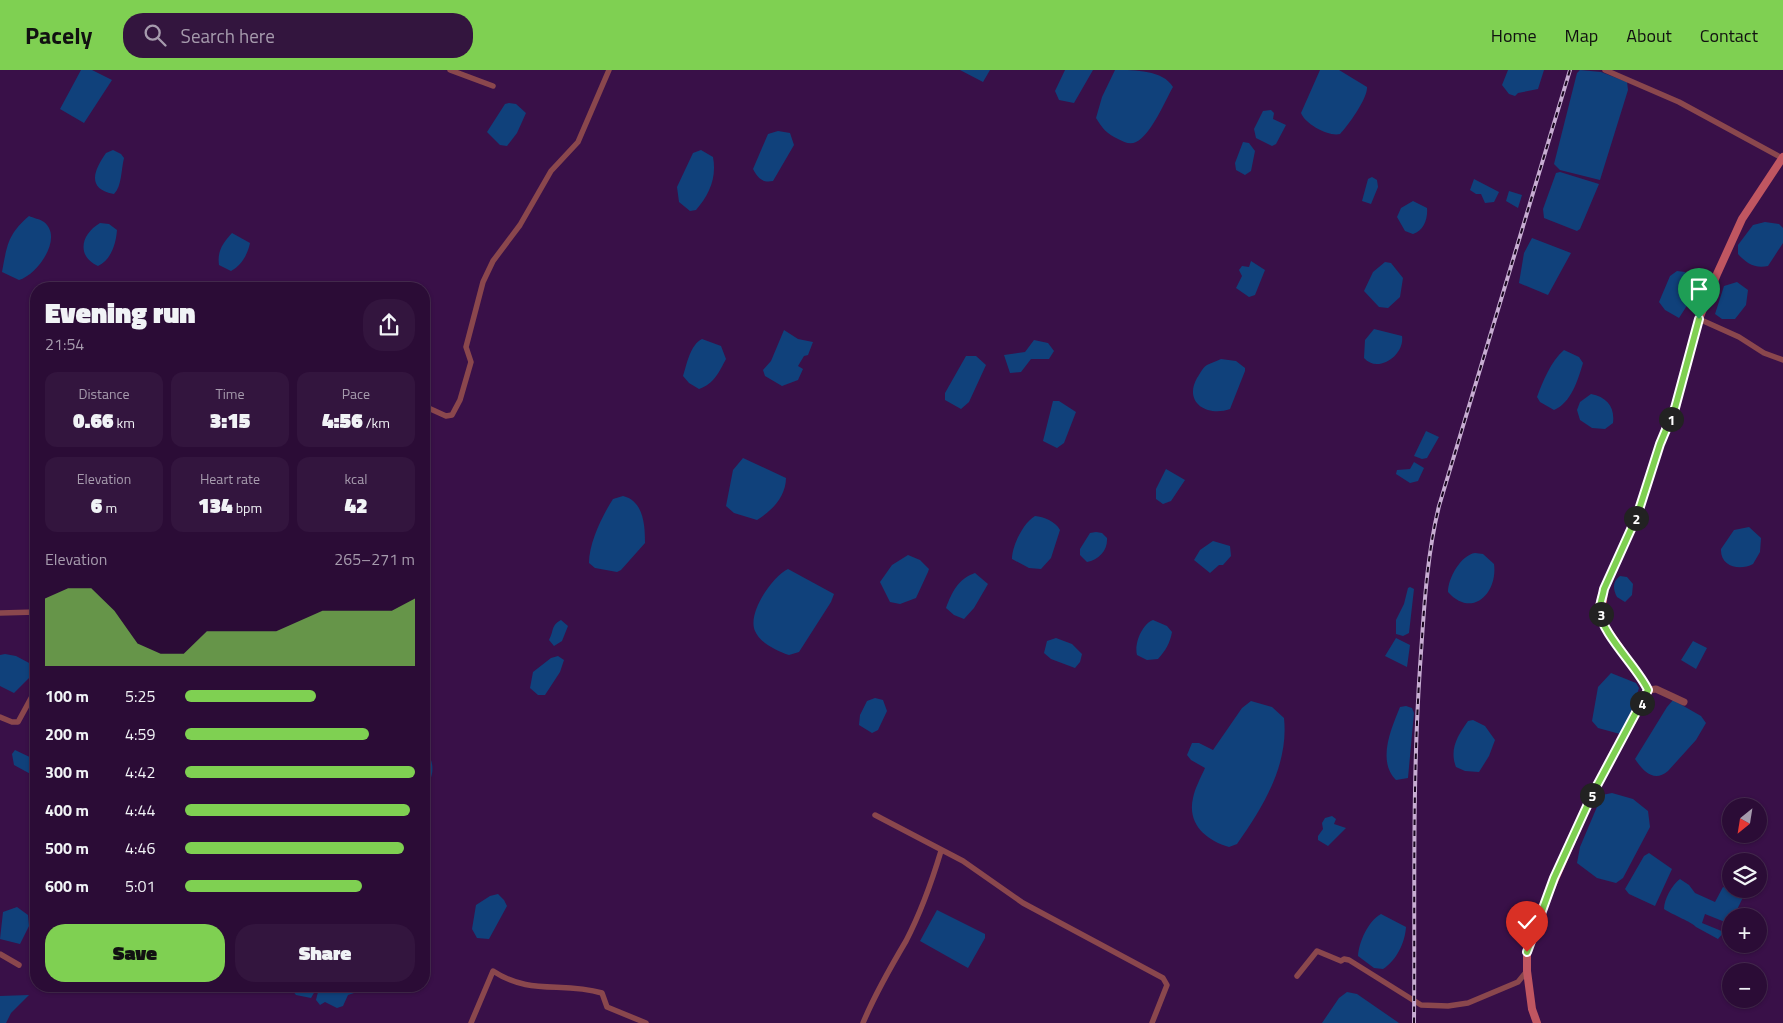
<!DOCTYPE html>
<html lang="en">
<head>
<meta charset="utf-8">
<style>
  body { margin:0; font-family:"Titillium Web",sans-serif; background:#33153e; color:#f1f3f6; height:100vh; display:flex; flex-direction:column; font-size:19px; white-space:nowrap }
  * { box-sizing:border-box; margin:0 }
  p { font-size:16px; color:#a69bad }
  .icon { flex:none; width:28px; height:28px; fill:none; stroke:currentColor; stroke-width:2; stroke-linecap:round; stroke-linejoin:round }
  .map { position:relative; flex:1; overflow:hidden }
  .panel { position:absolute; left:30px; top:212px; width:400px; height:710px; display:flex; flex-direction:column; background:#2b0c36; border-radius:20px; box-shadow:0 1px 4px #0004,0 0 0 1px #472c51 }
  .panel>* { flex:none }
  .needle { width:32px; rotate:210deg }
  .fabs { position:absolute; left:1722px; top:728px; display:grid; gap:10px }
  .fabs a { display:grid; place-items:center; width:45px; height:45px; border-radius:50%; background:#2b0c36; box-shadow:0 1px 4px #0004,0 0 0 1px #472c51; font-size:25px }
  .pin { position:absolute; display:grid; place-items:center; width:42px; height:42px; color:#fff; margin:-51px -21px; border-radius:50% 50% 50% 0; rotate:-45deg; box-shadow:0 0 5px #0007 }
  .pin .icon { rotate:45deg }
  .km { position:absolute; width:25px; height:25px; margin:-12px; border-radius:50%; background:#222; color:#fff; font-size:14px; line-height:25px; text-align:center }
  .round { display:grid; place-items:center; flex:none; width:52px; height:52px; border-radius:20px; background:#33153e }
  .headline { display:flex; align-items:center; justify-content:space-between; height:85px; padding:0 15px }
  h1 { font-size:28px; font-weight:800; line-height:38px }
  .metrics { display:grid; grid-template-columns:repeat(3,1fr); gap:8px; height:85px; padding:5px 15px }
  .metrics div { display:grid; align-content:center; border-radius:12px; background:#33153e; text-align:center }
  .metrics b { font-size:21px; font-weight:800 }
  .metrics small { font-size:14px; font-weight:400 }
  .metrics p { font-size:14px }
  .chart { height:140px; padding:10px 15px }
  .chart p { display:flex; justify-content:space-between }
  .chart svg { width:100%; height:90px; margin-top:5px; fill:#7fd052; opacity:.7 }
  .primary-button { display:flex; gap:10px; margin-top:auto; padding:10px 15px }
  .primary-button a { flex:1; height:58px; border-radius:20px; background:#7fd052; color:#111; font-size:20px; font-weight:800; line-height:58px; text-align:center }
  .primary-button a+a { background:#33153e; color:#f1f3f6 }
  ul { padding:0 15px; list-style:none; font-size:16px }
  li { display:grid; grid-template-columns:80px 60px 1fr; align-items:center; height:38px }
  li i { height:12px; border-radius:6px; background:#7fd052 }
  header { display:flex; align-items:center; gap:30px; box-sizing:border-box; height:70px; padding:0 25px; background:#7fd052; color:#111 }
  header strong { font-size:24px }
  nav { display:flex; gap:28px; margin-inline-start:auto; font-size:18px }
  .search { width:350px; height:45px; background:#33153e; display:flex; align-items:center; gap:12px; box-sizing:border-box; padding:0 18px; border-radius:20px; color:#a69bad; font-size:19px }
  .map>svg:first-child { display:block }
  .water { fill:#10417b }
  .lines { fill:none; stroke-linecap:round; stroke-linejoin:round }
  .minor { stroke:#8a474d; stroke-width:5.5 }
  .tertiary { stroke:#8a474d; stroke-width:7 }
  .secondary { stroke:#c05661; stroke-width:8 }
  .rail-casing { stroke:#c7add2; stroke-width:4 }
  .rail { stroke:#18071e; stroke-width:2; stroke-dasharray:5.5; stroke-linecap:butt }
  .route-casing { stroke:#fff; stroke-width:10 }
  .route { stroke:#7fd052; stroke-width:6 }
</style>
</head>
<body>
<header>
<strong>Pacely</strong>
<div class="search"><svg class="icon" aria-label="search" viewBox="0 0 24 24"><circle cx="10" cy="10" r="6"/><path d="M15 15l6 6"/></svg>Search here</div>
<nav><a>Home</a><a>Map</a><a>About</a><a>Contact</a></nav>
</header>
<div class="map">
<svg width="1783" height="953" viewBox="0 0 1783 953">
  <rect width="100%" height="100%" fill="#391048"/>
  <path class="water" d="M81,0H92L112,10L84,53L60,39Z
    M960,0H990L983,12Z
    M1065,0H1093L1074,33L1059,30L1055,21Z
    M1115,0C1135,0 1163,0 1173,17C1165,31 1151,65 1136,72C1130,75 1124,72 1118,69C1107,64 1102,58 1096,48L1102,27Z
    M1320,0H1339L1367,17C1368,28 1348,56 1340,64C1329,67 1305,54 1301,43Z
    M1508,0H1544L1538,19L1518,23L1515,26L1509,24L1502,15Z
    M1580,0L1601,2L1627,12L1628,20L1600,110L1560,100L1554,94L1577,3Z
    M509,33L516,34L526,43L517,63L507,76L500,75L487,62L505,34Z
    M1271,40L1274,43L1273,49L1286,55L1276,74L1272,76L1256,68L1254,59L1263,41Z
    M778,61L790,63L794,75L773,111C762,113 758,108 753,99L768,64Z
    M1243,72L1249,73L1255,81L1251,101L1245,105L1236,100L1235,93Z
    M113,80L121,84L124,88C121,100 122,116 114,124C86,119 94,100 106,83Z
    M701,80L713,87C717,108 709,125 696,140L690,141L679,132L677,117L693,83Z
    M1560,102L1599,114L1580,159L1577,161L1544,148L1543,139L1556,103Z
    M1372,107L1377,110L1378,117L1371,134L1362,131L1368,109Z
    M1474,109L1499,122L1494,132L1485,133L1481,124H1476L1470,120Z
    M1509,121L1522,125L1518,138L1506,131Z
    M1413,131L1427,138C1428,148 1424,161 1413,164L1405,161L1397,147L1401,138Z
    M29,146C33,148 40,149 44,152C64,168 37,205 19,210L2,202C7,175 8,164 29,146Z
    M1765,152L1779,154L1783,158V173L1768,196C1755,199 1746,193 1738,184V175L1753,155Z
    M100,153L109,154L117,160C116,174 111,190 98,196C76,186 81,164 100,153Z
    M232,163L250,173C248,184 241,196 231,201L219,195C217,181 223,173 232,163Z
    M1532,168L1571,183L1548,225L1519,213L1524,183Z
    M1251,191L1265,200L1255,225L1249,227L1236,218L1242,206L1239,200L1242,196L1249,197Z
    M1385,192L1391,193L1403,208L1400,227L1388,238L1379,237L1364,221L1373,202Z
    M1677,201L1685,202L1697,210L1695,223L1679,248L1665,240L1659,232L1670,206Z
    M1737,212L1748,220L1746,235L1735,249H1722L1715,244L1724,216Z
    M1374,259L1402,266C1405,285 1378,304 1364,288L1365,270Z
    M784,260L798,269L813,272L808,285L804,286L798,296L803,299L798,310L782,316L765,306L763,300L771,291Z
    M702,269L721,276L726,289C719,302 714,314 699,319L689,313L683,306C687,294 690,275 702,269Z
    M1034,270L1048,273L1054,281L1049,289H1031L1021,302L1010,303L1004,285L1025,282Z
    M1564,280L1579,287L1583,293C1578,310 1571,333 1554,340L1540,332L1537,327C1543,311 1551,291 1564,280Z
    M966,286H976L986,295L969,332L961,339L945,330V323Z
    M1221,289L1236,291L1245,298V301L1230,339C1208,347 1183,333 1197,308C1200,304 1202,298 1207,295C1211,293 1217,291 1221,289Z
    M1591,324C1607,327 1615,337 1613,353L1605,359L1592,358L1580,350L1577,340L1580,332Z
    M1053,331H1059L1076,342L1064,373L1057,378L1043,371Z
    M1426,361L1439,367L1427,388L1422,389L1414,386Z
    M743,388L786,408C786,426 772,441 757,450L734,443L726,436L733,400Z
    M1414,392L1424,398L1418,411L1410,413L1396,404L1397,400L1410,399Z
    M1166,399L1185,410L1171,431L1163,434L1156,429V419Z
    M623,426C644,431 645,456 645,473L621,500L617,502L595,498L589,493C589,473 602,446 613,429Z
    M1035,446C1044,447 1055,451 1060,460L1051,488L1041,499L1029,498L1012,489C1012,476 1023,453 1035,446Z
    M1749,457L1761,468L1760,482L1753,494C1740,501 1720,497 1721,479L1734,460Z
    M1096,462L1102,463L1107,468C1108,480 1099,490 1087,492L1080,485V479L1090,463Z
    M1213,471L1230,476L1231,486L1223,495H1219L1210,503L1194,490L1200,480Z
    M1475,483L1483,484L1494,494C1498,523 1472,549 1448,522C1448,508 1461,485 1475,483Z
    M908,485L920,490L929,499L928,502L916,528L900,534L890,532L880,512L892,495Z
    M788,499L834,524L831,532L799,582L789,585C777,581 760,573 755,561C747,543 772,507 788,499Z
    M975,503L988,514L974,538L964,549L954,545L946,538C952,522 958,509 975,503Z
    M1620,506L1627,507L1633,514L1632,525L1625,532L1617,527C1613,519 1612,512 1620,506Z
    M1410,517L1414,519L1409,563L1403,566L1396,564V550L1404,534L1408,518Z
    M561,550L568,556L562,571L554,576L549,570C554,561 551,555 561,550Z
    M1153,550L1167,556L1172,562C1170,573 1166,580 1158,589L1147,590L1137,585C1134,574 1142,554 1153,550Z
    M1056,568L1072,574L1082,584L1080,592L1075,598L1051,589L1044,583L1047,571Z
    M1396,568L1410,575L1407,597L1385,586Z
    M1693,571L1707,578L1696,599L1681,590Z
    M5,584L16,586L31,594L32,605L14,623L0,616V585Z
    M558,586L564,590L560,602L545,625H538L530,618L533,602L551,588Z
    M1611,603L1636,613L1639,618L1633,637L1620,664L1598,658L1592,651L1598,617Z
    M875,628L883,630L887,641L878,660L872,663L859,655L860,645L867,631Z
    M1673,630L1701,646L1706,653L1696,670L1668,701C1654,713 1643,701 1635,689L1667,637Z
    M1251,631L1272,637L1284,648C1289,695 1263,737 1237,774L1229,777C1206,770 1187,754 1193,728C1195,718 1201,707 1205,698L1191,690L1187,685L1192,673H1199L1213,680L1242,638Z
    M1406,636L1412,638L1414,643L1408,708L1396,710C1377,691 1391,659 1400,637Z
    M1473,650L1485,656L1495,670L1489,686L1479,702L1465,701L1456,697C1449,679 1458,665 1468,651Z
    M15,680L36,690V707L14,695L12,684Z
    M424,687L431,690C435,702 430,712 424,722Z
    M1612,723L1633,729L1648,741L1650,757L1623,808L1616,813L1597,808L1577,793L1580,777L1602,725Z
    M1332,746L1336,749L1334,754L1346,758L1328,776L1318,770V766L1323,759L1322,753L1325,748Z
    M1649,783L1672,799L1655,836L1629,824L1625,819L1644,786Z
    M1680,809L1689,815L1695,823L1715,832L1723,817L1745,823L1734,846H1731L1730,854L1705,844L1702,853L1724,862L1718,869L1696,857C1692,852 1673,845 1664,839C1664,829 1672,815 1680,809Z
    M498,824L504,830L507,836L489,869L477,868L472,859L476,835L490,826Z
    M17,837L28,845L29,856L20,874L0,869L3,842Z
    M937,840L985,864V868L968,898L920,871Z
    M1381,844L1406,857C1405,873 1396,891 1383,899L1374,898L1358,886C1359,872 1368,851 1381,844Z
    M293,916H318L311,928L296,925L292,920Z
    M326,916H355L360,921L348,925L343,936L337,938L325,932L320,935L316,930L318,922L327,920Z
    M1347,922L1357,924L1399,953H1322L1339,928Z
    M29,925L11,943L6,953H0V926Z"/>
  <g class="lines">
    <path class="minor" d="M450,0L493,16
      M1605,0L1679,32L1782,88
      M1699,249L1739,267L1764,283L1783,290
      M424,336L446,346L452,345L460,330L471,292L466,277L483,212L493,191L520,155L551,101L578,72L609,0
      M0,543L36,542
      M0,647L12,652H18L36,619
      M875,745L963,791L1023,833L1163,908L1167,915L1152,953
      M0,884L19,895
      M1297,906L1317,881L1341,891L1344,889L1349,890L1421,935L1448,936L1468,933L1518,912L1527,901
      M471,953L493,901C531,926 561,911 602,923L607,937L646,953
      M863,953C875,924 890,898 906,871C921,842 932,811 941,781"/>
    <path class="tertiary" d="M1649,620L1656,619L1684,632"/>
    <path class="secondary" d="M1537,953L1532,939L1527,901V882L1537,850L1593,723L1649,620L1604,555L1599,541L1603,531L1604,519L1637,446L1660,374L1675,338L1699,249L1717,204L1742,149L1783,87"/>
    <g class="rail-casing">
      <path id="rail" d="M1414,953C1415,835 1412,715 1420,597C1424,542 1426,489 1439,436L1570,0"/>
    </g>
    <use href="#rail" class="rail"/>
  </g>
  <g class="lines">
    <g class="route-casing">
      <path id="route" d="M1527,882L1554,808L1593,723L1648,620C1639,599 1600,562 1600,541C1599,535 1603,526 1604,519L1637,446L1660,374L1675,338L1699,249"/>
    </g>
    <use href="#route" class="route"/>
  </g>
</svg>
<div class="fabs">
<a><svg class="needle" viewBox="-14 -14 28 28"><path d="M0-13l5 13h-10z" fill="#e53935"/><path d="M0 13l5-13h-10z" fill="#a69bad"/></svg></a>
<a><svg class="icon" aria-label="layers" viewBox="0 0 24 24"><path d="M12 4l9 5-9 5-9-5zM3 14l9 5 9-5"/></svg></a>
<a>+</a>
<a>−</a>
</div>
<div class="pin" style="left:1699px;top:249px;background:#1e9e55"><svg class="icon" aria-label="arrive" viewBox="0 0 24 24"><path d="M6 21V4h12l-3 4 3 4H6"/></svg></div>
<div class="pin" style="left:1527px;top:882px;background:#d93025"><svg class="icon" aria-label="check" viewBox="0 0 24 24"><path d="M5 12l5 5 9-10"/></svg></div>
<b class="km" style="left:1671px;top:349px">1</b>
<b class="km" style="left:1636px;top:448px">2</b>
<b class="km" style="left:1601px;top:544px">3</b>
<b class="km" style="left:1642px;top:633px">4</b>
<b class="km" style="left:1592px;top:725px">5</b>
<section class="panel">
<div class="headline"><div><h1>Evening run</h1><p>21:54</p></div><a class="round"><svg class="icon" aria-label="share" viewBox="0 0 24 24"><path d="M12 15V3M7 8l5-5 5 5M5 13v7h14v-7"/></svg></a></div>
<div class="metrics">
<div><p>Distance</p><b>0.66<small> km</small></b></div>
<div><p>Time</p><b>3:15</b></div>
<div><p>Pace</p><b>4:56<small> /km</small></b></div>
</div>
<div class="metrics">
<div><p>Elevation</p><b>6<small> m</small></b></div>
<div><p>Heart rate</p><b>134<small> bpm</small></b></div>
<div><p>kcal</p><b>42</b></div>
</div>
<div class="chart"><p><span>Elevation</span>265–271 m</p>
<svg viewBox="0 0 160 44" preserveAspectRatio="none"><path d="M0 44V11L10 6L20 6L30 17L40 33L50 38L60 38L70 27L80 27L90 27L100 27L110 22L120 17L130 17L140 17L150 17L160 11V44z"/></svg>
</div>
<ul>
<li><b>100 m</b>5:25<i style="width:57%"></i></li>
<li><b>200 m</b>4:59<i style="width:80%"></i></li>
<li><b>300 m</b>4:42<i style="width:100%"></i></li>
<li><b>400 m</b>4:44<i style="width:98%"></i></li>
<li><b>500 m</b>4:46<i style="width:95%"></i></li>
<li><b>600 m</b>5:01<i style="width:77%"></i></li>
</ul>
<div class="primary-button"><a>Save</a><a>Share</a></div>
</section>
</div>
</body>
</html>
